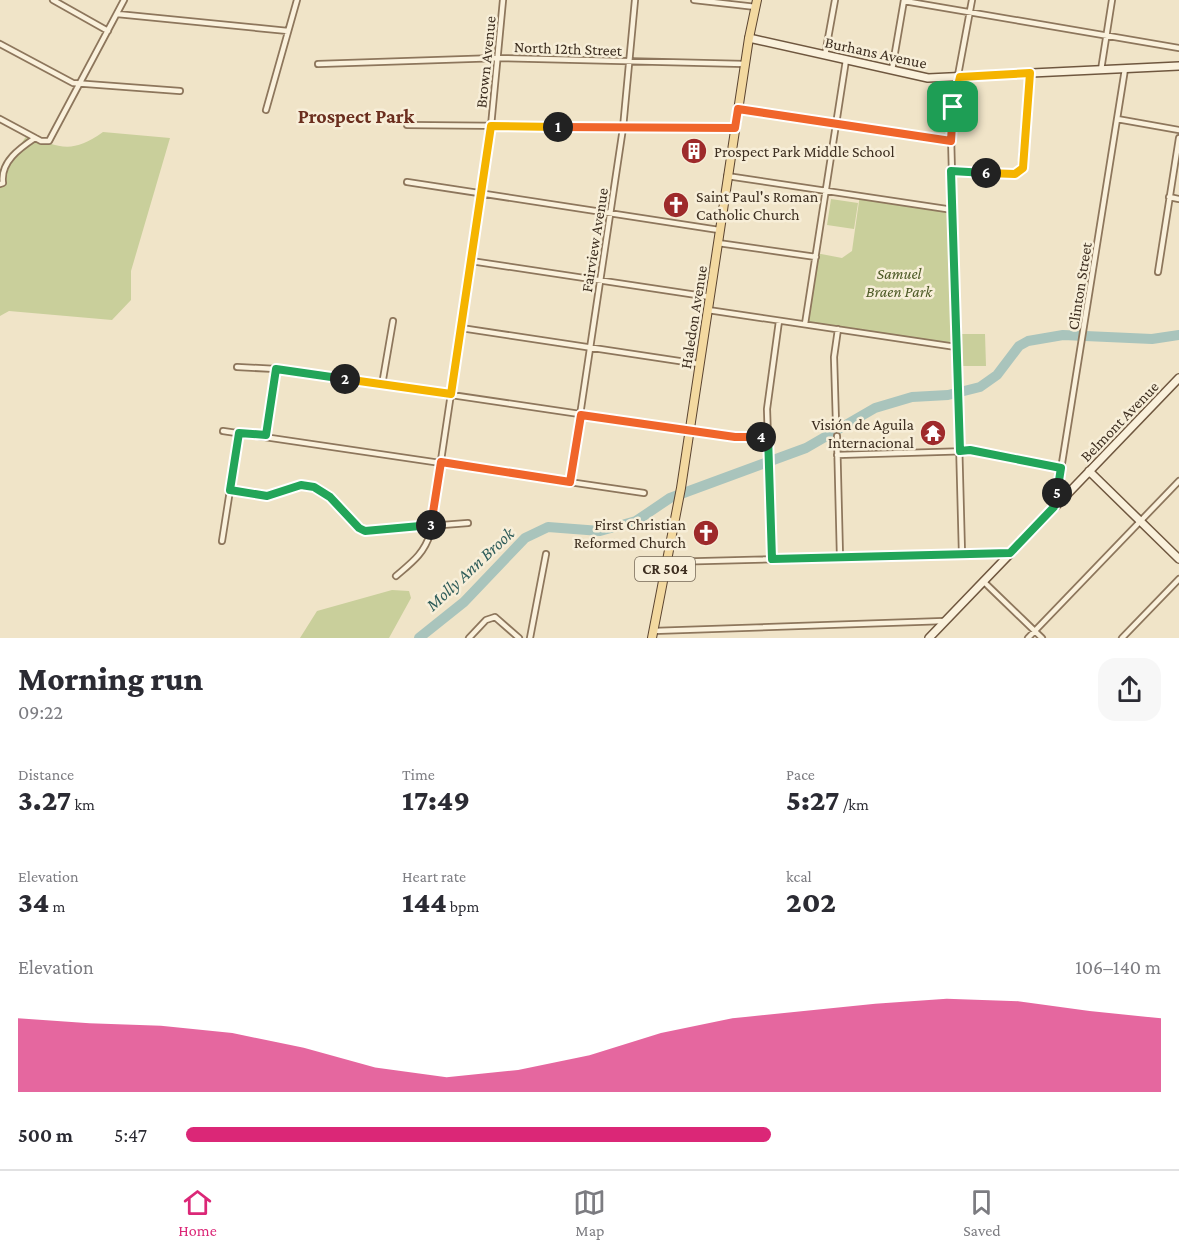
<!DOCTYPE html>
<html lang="en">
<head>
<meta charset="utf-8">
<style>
  body { margin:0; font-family:"Crimson Pro",serif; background:#f7f7f7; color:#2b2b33; height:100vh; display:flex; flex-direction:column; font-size:22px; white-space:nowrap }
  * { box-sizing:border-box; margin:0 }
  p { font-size:20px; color:#7c7c81 }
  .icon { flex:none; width:33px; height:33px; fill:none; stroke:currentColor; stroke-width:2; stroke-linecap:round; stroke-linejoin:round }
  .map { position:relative; height:638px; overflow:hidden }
  .drawer { display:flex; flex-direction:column; background:#fff; flex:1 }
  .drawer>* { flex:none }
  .pin { position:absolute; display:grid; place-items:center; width:51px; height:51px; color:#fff; margin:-26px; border-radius:12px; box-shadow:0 3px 9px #0006 }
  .km { position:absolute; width:30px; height:30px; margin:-15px; border-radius:50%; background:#222; color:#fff; font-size:16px; line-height:30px; text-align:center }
  .round { display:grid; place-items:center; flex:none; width:63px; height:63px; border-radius:18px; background:#f7f7f7 }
  .summary { display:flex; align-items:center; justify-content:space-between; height:102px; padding:0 18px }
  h1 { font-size:33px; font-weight:800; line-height:45px }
  .figures { display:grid; grid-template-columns:repeat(3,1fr); gap:9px; height:102px; padding:6px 18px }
  .figures div { display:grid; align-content:center }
  .figures b { font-size:30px; font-weight:800 }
  .figures small { font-size:16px; font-weight:400 }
  .figures p { font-size:16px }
  .chart { height:168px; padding:12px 18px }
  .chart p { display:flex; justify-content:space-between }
  .chart svg { width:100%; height:108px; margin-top:6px; fill:#db2777; opacity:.7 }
  ul { padding:0 18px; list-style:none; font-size:20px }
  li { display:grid; grid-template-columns:96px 72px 1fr; align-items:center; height:45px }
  li i { height:15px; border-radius:8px; background:#db2777 }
  .tabs { display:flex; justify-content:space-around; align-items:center; height:84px; border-top:2px solid #e1e1e2; background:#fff; font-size:16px; color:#7c7c81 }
  .tabs a { display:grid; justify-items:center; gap:3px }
  .tabs .selected { color:#db2777 }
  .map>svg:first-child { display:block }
  .green { fill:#c9cf9b }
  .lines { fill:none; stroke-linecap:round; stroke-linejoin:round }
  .river { stroke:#a9c4bc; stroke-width:10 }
  .street-casing { stroke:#8d765c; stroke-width:8 }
  .secondary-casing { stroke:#6f573f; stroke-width:10 }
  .primary-casing { stroke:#5b4430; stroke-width:10 }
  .street { stroke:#faf1dc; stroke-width:4.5 }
  .secondary { stroke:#faf1dc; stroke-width:7 }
  .primary { stroke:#f3d9a0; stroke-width:8 }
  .split-1-casing { stroke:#fff; stroke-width:12 }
  .split-2-casing { stroke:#fff; stroke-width:12 }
  .split-3-casing { stroke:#fff; stroke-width:12 }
  .split-4-casing { stroke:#fff; stroke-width:12 }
  .split-5-casing { stroke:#fff; stroke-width:12 }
  .split-6-casing { stroke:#fff; stroke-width:12 }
  .split-7-casing { stroke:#fff; stroke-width:12 }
  .split-1 { stroke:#f0652b; stroke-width:8 }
  .split-2 { stroke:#f5b400; stroke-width:8 }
  .split-3 { stroke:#22a559; stroke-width:8 }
  .split-4 { stroke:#f0652b; stroke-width:8 }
  .split-5 { stroke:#22a559; stroke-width:8 }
  .split-6 { stroke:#22a559; stroke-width:8 }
  .split-7 { stroke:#f5b400; stroke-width:8 }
  .labels { text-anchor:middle; stroke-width:5; stroke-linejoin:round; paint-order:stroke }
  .shield { fill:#f7eed8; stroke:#756857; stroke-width:1.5 }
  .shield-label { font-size:15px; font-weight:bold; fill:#3d2e20 }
  .street-label { font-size:16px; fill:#3d2e20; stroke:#f7eed8 }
  .poi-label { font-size:16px; fill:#3d2e20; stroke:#f7eed8; text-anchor:start }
  .park-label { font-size:16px; font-style:italic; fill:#4d5a26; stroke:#f7eed8 }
  .water-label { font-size:18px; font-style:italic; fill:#2f5d5a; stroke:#f7eed8 }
  .quarter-label { font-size:20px; font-weight:bold; fill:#6b2e1e; stroke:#f7eed8 }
</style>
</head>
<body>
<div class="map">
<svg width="1179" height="638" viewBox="0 0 1179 638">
  <rect width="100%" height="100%" fill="#f0e4c8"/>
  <path class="green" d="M103,132L170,138L131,271V300L112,320L9,311L0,316V175L27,135C60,148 72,154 103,132Z
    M860,194L953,208L956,347L805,324L816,253L842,258L852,251Z
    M831,199L858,203L854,229L827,225Z
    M960,334H985L986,366H960Z
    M392,590L409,591L411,598L389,638H300L317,611Z"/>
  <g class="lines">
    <path class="river" d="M419,638L464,602L525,538L548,527L600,531L636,521L670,498L806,448L875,408L912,397L948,395L980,387L997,375L1019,346L1028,341L1063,335L1152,339L1179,335"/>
    <g class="street-casing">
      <path id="street" d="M53,0L108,31
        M694,0L756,7
        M904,1L1179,48
        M117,14L288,31
        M0,44L73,83L180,91
        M825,55L835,0
        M318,64L498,58L745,64
        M892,70L904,0
        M1101,70L1112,0
        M738,109L951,141
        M266,110L297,0
        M0,119L41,141H49L124,0
        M1117,119L1179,130
        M407,125L735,128
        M952,171L1015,174L1021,171L1030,73
        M727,176L953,210
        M407,182L719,230
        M0,184L3,183C0,162 20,148 35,138
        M1169,197L1179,199
        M718,243L816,257
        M471,261L710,297
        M1158,272L1179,138
        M708,310L956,347
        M805,324L846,60
        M461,328L699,364
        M237,367L276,369L735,437L768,436
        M382,385L393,321
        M836,423L834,357L838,329
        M223,431L644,493
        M266,435L276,369
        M837,436L840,557
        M837,455L970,451L1061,468
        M570,482L623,128L635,0
        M229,490L267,496L301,485L314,487L330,497L359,528L365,531L468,523
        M1055,507L1125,69
        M222,541L239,433
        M962,554L951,136L956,86L972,0
        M772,559L767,409L779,321
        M666,562L1010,553
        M396,576C411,563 424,554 430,534L491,126L503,0
        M983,581L1042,638
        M653,631L944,621
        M469,638L486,620L495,617L519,638
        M530,638L546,554
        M1028,638L1179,481
        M1122,638L1179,579"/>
    </g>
    <g class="secondary-casing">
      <path id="secondary" d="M749,38L928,78L1179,66
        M1089,471L1179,559
        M929,638L1179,378"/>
    </g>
    <g class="primary-casing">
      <path id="primary" d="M652,638L681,488L749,38L757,0"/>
    </g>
    <use href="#street" class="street"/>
    <use href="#secondary" class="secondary"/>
    <use href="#primary" class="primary"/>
  </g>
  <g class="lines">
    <g class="split-1-casing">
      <path id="split-1" d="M558,127L735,128L738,109L951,141L953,107"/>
    </g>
    <g class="split-2-casing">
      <path id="split-2" d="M345,379L451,394L491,126L558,127"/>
    </g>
    <g class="split-3-casing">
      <path id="split-3" d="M345,379L276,369L266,435L239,433L230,490L267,496L301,485L314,487L330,497L359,528L365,531L431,525"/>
    </g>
    <g class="split-4-casing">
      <path id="split-4" d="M431,525L441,462L570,482L581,415L735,437H761"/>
    </g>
    <g class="split-5-casing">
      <path id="split-5" d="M761,437L768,436L772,559L1010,553L1054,507L1057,493"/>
    </g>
    <g class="split-6-casing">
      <path id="split-6" d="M986,173L951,171L960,451L970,450L1061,468L1057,493"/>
    </g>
    <g class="split-7-casing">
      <path id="split-7" d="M953,107L960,77L1030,73L1023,168L1015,174L986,173"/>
    </g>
    <use href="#split-1" class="split-1"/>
    <use href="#split-2" class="split-2"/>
    <use href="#split-3" class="split-3"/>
    <use href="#split-4" class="split-4"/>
    <use href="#split-5" class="split-5"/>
    <use href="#split-6" class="split-6"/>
    <use href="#split-7" class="split-7"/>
  </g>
  <defs>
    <g id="building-disc" transform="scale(1.35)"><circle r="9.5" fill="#9e2a2b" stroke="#f7eed8"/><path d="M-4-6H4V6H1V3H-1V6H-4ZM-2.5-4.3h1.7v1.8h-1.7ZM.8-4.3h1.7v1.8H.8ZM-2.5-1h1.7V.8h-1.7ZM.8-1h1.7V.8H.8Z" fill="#fff"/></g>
    <g id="church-disc" transform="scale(1.35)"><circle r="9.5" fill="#9e2a2b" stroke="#f7eed8"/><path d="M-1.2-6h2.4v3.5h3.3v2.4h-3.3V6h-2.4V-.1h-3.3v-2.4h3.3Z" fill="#fff"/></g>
    <g id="temple-disc" transform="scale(1.35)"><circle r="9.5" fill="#9e2a2b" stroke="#f7eed8"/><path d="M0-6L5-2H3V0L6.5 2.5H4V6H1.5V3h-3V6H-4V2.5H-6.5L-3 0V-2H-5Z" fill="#fff"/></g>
  </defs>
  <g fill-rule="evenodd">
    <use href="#building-disc" x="694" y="151"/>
    <use href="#church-disc" x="676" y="205"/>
    <use href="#temple-disc" x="933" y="433"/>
    <use href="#church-disc" x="706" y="533"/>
  </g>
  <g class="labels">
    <rect class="shield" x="635" y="557" width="60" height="24" rx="4.5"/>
    <g class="shield-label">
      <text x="665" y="574">CR 504</text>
    </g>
    <g class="street-label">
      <text transform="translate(568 48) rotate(2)" y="6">North 12th Street</text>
      <text transform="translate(876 52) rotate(12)" y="6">Burhans Avenue</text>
      <text transform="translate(485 62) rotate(-84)" y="6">Brown Avenue</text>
      <text transform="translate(594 240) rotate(-81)" y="6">Fairview Avenue</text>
      <text transform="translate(1079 286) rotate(-81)" y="6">Clinton Street</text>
      <text transform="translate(693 317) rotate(-81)" y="6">Haledon Avenue</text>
      <text transform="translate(1119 421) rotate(-46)" y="6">Belmont Avenue</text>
    </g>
    <g class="poi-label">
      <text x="714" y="157">Prospect Park Middle School</text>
      <text x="696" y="202">Saint Paul's Roman<tspan x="696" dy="18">Catholic Church</tspan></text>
      <text x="914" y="430" text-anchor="end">Visión de Aguila<tspan x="914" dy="18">Internacional</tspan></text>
      <text x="686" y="530" text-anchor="end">First Christian<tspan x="686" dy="18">Reformed Church</tspan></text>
    </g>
    <g class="park-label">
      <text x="899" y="279">Samuel<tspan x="899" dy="18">Braen Park</tspan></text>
    </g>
    <g class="water-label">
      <text transform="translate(470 569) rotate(-43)" y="6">Molly Ann Brook</text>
    </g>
    <g class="quarter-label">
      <text x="356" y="123">Prospect Park</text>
    </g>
  </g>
</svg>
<div class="pin" style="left:953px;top:107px;background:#1e9e55"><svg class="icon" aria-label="arrive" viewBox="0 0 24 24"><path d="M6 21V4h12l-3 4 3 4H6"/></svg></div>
<b class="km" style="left:558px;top:127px">1</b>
<b class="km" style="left:345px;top:379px">2</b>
<b class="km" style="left:431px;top:525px">3</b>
<b class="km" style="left:761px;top:437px">4</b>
<b class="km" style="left:1057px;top:493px">5</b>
<b class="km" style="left:986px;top:173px">6</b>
</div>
<section class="drawer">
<div class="summary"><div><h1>Morning run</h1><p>09:22</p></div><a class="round"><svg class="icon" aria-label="share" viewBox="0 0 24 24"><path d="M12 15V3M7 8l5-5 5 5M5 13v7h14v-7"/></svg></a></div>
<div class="figures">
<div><p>Distance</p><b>3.27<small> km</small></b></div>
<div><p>Time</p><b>17:49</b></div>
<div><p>Pace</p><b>5:27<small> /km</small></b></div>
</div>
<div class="figures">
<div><p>Elevation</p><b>34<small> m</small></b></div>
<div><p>Heart rate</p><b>144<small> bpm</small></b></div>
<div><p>kcal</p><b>202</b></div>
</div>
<div class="chart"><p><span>Elevation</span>106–140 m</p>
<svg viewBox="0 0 160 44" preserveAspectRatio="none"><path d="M0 44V14L10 16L20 17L30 20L40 26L50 34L60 38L70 35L80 29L90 20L100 14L110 11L120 8L130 6L140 7L150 11L160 14V44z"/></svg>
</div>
<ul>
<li><b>500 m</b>5:47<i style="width:60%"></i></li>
</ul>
</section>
<nav class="tabs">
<a class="selected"><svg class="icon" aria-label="home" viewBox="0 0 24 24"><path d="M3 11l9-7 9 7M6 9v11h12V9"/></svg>Home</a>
<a><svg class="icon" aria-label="map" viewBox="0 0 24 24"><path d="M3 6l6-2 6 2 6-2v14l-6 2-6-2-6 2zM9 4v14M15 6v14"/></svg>Map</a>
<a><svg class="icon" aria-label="saved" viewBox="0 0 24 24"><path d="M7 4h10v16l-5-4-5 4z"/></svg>Saved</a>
</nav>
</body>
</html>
